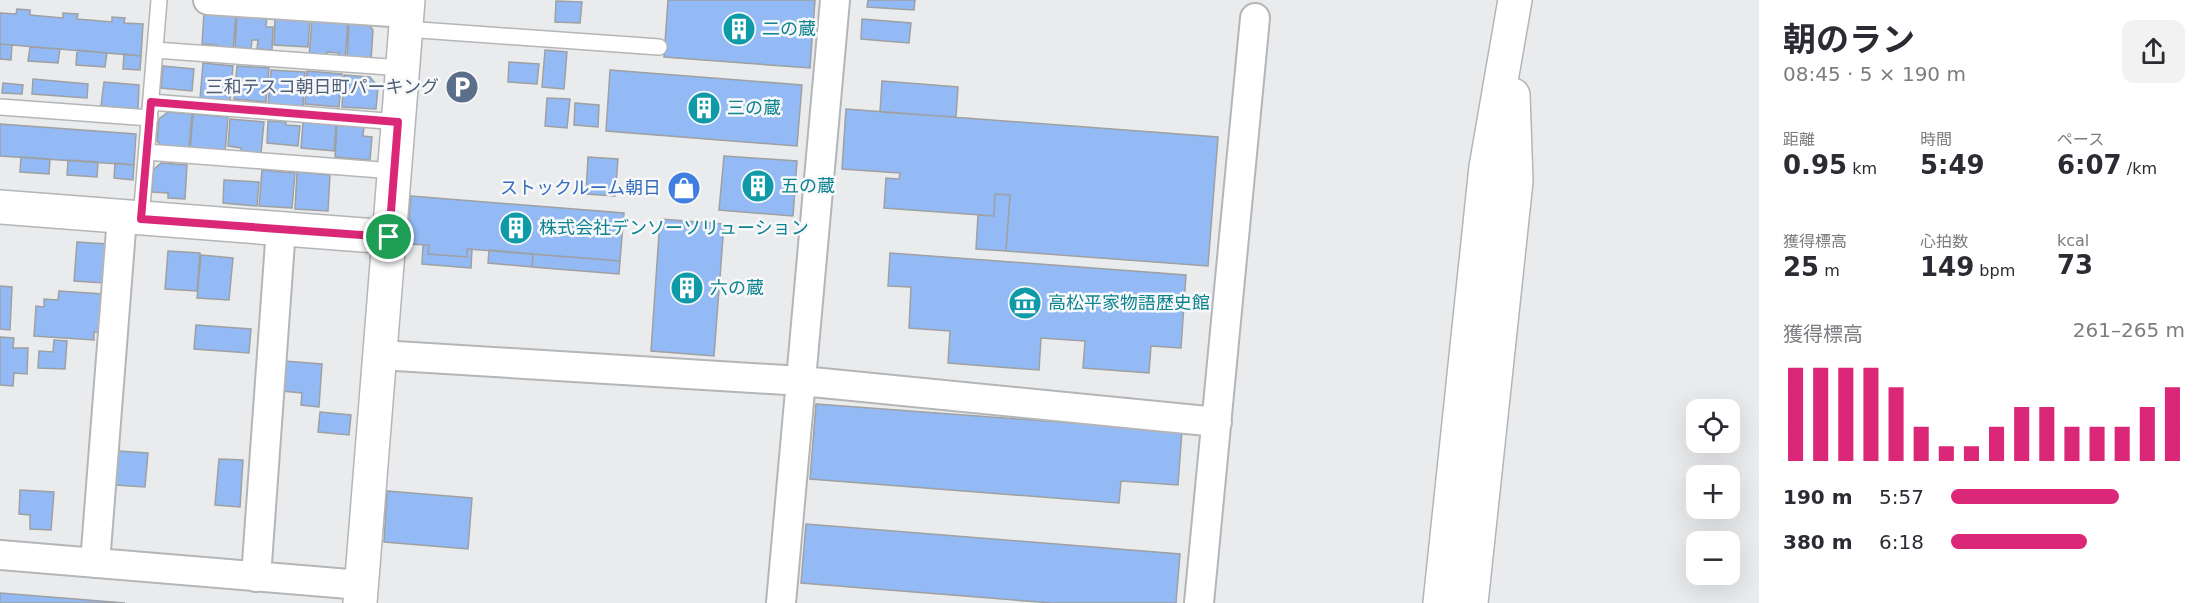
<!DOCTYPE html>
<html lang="ja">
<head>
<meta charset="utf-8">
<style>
  body { margin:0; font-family:"DejaVu Sans","Noto Sans JP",sans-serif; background:#f2f2f3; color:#2b2b33; height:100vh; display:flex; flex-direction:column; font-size:22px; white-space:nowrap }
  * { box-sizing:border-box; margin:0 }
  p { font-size:20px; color:#7c7c81 }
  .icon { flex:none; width:33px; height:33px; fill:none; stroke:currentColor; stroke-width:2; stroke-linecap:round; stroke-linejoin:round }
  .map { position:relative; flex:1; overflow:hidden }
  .panel { display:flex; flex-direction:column; background:#fff; width:450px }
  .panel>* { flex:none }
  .tools { position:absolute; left:1686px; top:399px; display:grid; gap:12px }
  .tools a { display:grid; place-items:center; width:54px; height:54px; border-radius:12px; background:#fff; box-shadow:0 6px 24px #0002; font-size:30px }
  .pin { position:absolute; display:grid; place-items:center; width:51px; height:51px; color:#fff; margin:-26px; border:3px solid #fff; border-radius:50%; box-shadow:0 2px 6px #0007 }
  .round { display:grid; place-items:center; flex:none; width:63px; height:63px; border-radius:12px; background:#f2f2f3 }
  .head { display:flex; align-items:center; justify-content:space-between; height:102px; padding:0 24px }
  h1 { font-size:33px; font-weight:700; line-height:45px }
  .metrics { display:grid; grid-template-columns:repeat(3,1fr); gap:9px; height:102px; padding:6px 24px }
  .metrics div { display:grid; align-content:center }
  .metrics b { font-size:26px; font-weight:700 }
  .metrics small { font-size:16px; font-weight:400 }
  .metrics p { font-size:16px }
  .chart { height:168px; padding:12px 24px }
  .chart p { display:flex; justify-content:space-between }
  .chart svg { width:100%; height:108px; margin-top:6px; stroke:#db2777; stroke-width:6 }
  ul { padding:0 24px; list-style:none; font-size:20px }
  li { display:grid; grid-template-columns:96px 72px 1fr; align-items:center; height:45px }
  li i { height:15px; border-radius:8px; background:#db2777 }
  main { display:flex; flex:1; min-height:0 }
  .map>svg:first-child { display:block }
  .building { fill:#93baf5; stroke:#9ea0a1; stroke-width:1.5 }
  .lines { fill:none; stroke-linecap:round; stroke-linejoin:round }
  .lane-casing { stroke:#b4b5b7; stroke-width:18 }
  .street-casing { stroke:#b4b5b7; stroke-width:32 }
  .secondary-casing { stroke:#b4b5b7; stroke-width:36 }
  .lane { stroke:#fff; stroke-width:15 }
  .street { stroke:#fff; stroke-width:28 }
  .secondary { stroke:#fff; stroke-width:33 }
  .route-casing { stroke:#fff; stroke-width:12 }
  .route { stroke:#db2777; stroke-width:8 }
  .labels { text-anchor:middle; stroke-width:5; stroke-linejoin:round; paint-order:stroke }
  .culture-label { font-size:18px; fill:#0d838f; stroke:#f7f8fa; text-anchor:start }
  .service-label { font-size:18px; fill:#4e5e75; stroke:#f7f8fa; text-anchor:end }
  .shop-label { font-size:18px; fill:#366cbe; stroke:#f7f8fa; text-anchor:end }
</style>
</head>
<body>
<main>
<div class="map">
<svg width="1759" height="603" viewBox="0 0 1759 603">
  <rect width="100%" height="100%" fill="#eaebed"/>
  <path class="building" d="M668,0H815L810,68L664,57Z
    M868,0H915L914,10L867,7Z
    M556,1L582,2L580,23L555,22Z
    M17,9L30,10V15L63,18V13L78,14L77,19L112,22V17L125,18L124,23L143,24L141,56L0,44V13L16,14Z
    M204,13L236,15L233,50L217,49V45L202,44Z
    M237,15L267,17L266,27H273L272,50L257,49L258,40H252L251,49L235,47Z
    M275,18L310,20L308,47L274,45Z
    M862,19L911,23L909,43L861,39Z
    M312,20L348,23L345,59H338L339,53L327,52V58L309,57Z
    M349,24L370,26L373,30L371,61L347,59Z
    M0,44L12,45L11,60L0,59Z
    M30,47L60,49L58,63L28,61Z
    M77,50L107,53L105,67L76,65Z
    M545,50L567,52L564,89L542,87Z
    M124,54L141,56L140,70L123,69Z
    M509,62L539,64L537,84L508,82Z
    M203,63L233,66L230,101L200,99Z
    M163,66L194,69L192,91L161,88Z
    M237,66L269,68L266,102L234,99Z
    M271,70L305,72L303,108L268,105Z
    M610,70L802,85L797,146L606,131Z
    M307,71L342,74L339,107L305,104Z
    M344,75L370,77L378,87L376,109L342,107Z
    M33,79L88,84L87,98L32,94Z
    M882,81L958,87L956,117L880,112Z
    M104,82L139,85L138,109L101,106Z
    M3,83L23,85L22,94L2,93Z
    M547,98L570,99L567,128L545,126Z
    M575,103L599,105L598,127L574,125Z
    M846,109L1218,137L1208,266L1006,251L1010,195L995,194L994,216L884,208L886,178L899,179L900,173L842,169Z
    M168,112L192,114L189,149L163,147L157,141L159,119Z
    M193,114L228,117L225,154L190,151Z
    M230,119L264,122L261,153L241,152V148L228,146Z
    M268,121L286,122V125L300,126L298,146L267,143Z
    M303,122L336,125L334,151L301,148Z
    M0,124L136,134L134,165L0,156Z
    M337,125L364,127L363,136L372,137L370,160L335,157Z
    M724,156L797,161L793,216L719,210Z
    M21,157L50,159L49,174L20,172Z
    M588,157L618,159L615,196L586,194Z
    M68,160L98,162L97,177L67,175Z
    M115,163L134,165L133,180L114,178Z
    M161,163L187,165L185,199L168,198V193L152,192L153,170Z
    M262,170L295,173L292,208L259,206Z
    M297,172L330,175L328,211L295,209Z
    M224,180L259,182L257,206L223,203Z
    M995,194L1010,195L1006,251L976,249L978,215L994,216Z
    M411,196L624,213L620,261L467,249V257L428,254L429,245L407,244Z
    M660,219L724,224L714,356L651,351Z
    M77,242L108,244L105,283L74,281Z
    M423,245H429L428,254L467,257V249H472L471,268L422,264Z
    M489,250L533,254L532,267L488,263Z
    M168,251L200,253L197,291L165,289Z
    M890,253L1186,275L1181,348L1151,346L1149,373L1083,368L1085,341L1041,338L1039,370L948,363L950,331L909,328L911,287L888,286Z
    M533,254L620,261L619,274L532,267Z
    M201,255L233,258L229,300L197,298Z
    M0,286L12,287L10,330L0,329Z
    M59,291L104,294L101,332H94V340L34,336L36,306L44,307V299L58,300Z
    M196,325L251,329L249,353L194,349Z
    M0,337L14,338L13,348H28L27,374L14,373L13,386L0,385Z
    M54,340L67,341L65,369L38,368L39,351L53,352Z
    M284,361L322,364L319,407L301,405L302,393L282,391Z
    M816,404L1182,431L1178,485L1121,481L1119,503L810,479Z
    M320,412L351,415L349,435L318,432Z
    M118,451L148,453L145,487L115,485Z
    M219,459L243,460L240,507L215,505Z
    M20,490L54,492L51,530L30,529V515L19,514Z
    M387,491L472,498L468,549L384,542Z
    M806,524L1180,554L1176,603H1052L801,583Z
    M0,593L125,603H0Z"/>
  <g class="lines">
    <g class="lane-casing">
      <path id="lane" d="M406,29L659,47
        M155,50L402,68
        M151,102L398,122
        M0,107L150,118
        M147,152L394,171
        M141,219L159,0"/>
    </g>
    <g class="street-casing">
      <path id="street" d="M208,0L407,13
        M380,355L802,381L1217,422
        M0,555L361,585
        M95,563L122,217
        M256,577L281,228
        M781,603L835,0
        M1199,603L1255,18"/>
    </g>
    <g class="secondary-casing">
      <path id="secondary" d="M0,207L389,237
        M360,603L408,0
        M1440,603L1486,167L1515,0
        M1471,603L1516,181L1513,95"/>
    </g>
    <use href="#lane" class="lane"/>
    <use href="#street" class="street"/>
    <use href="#secondary" class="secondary"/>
  </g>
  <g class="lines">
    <g class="route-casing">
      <path id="route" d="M151,102L398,122L389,237L141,219Z"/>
    </g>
    <use href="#route" class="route"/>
  </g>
  <defs>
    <g id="building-disc" transform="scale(1.725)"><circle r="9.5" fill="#0f9aa8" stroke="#f7f8fa"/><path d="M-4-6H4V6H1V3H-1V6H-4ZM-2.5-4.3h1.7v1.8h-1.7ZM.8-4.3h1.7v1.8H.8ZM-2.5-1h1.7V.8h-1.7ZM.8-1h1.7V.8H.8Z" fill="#fff"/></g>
    <g id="parking-disc" transform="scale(1.725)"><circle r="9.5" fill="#5c6f8a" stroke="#f7f8fa"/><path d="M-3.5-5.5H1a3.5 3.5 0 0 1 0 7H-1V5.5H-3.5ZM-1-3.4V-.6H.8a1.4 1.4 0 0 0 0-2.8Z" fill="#fff"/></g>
    <g id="shop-disc" transform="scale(1.725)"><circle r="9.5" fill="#3f7fe0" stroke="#f7f8fa"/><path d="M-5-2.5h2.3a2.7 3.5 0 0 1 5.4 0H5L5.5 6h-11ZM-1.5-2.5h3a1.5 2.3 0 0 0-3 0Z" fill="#fff"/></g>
    <g id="museum-disc" transform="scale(1.725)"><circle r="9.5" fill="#0f9aa8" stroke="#f7f8fa"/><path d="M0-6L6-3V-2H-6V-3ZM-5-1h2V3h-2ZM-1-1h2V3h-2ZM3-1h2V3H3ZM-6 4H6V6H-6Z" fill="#fff"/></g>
  </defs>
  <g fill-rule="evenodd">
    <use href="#building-disc" x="739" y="29"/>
    <use href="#parking-disc" x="462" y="87"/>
    <use href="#building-disc" x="704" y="108"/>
    <use href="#building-disc" x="758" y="186"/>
    <use href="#shop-disc" x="684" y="188"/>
    <use href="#building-disc" x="516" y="228"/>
    <use href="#building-disc" x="687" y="288"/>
    <use href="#museum-disc" x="1025" y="303"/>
  </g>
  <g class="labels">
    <g class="culture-label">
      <text x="762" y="35">二の蔵</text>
      <text x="727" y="114">三の蔵</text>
      <text x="781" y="192">五の蔵</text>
      <text x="539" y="234">株式会社デンソーソリューション</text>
      <text x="710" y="294">六の蔵</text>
      <text x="1048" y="309">高松平家物語歴史館</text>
    </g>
    <g class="service-label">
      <text x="439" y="93">三和テスコ朝日町パーキング</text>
    </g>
    <g class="shop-label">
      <text x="661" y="194">ストックルーム朝日</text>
    </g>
  </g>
</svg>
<div class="tools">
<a><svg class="icon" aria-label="locate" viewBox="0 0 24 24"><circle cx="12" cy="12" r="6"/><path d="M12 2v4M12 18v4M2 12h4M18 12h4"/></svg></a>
<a>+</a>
<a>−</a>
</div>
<div class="pin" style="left:389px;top:237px;background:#1e9e55"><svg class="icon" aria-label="arrive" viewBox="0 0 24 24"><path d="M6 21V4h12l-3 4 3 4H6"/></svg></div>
</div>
<section class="panel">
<div class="head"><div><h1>朝のラン</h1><p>08:45 · 5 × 190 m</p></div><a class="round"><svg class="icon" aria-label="share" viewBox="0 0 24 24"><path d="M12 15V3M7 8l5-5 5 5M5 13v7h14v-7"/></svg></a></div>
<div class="metrics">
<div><p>距離</p><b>0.95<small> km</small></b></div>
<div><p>時間</p><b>5:49</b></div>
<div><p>ペース</p><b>6:07<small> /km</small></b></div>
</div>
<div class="metrics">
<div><p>獲得標高</p><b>25<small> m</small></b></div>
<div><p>心拍数</p><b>149<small> bpm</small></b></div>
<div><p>kcal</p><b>73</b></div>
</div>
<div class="chart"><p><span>獲得標高</span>261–265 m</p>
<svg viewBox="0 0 160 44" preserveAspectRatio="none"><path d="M5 44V6M15 44V6M25 44V6M35 44V6M45 44V14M55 44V30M65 44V38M75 44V38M85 44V30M95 44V22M105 44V22M115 44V30M125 44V30M135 44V30M145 44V22M155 44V14"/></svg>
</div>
<ul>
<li><b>190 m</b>5:57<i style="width:72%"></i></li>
<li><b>380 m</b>6:18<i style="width:58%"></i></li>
</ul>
</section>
</main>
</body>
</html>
